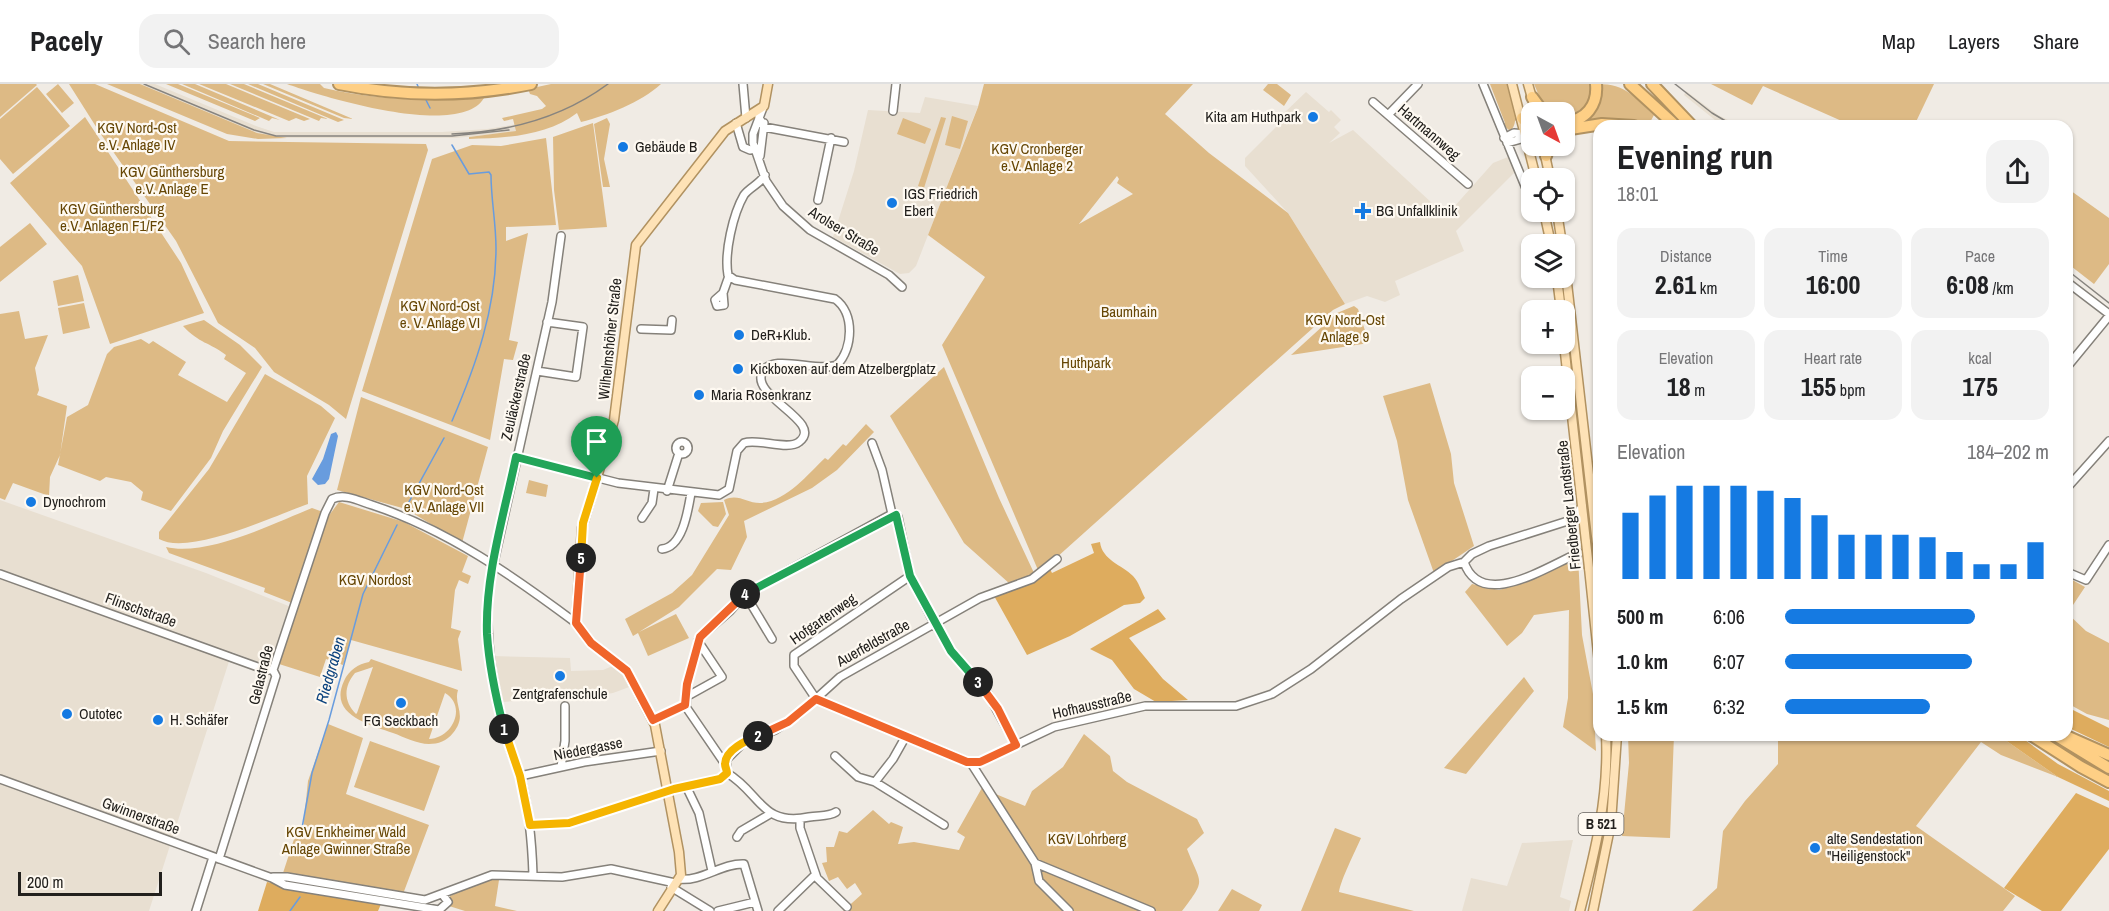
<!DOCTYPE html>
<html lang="en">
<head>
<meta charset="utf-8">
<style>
  body { margin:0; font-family:"Archivo Narrow",sans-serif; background:#f2f2f2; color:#202124; height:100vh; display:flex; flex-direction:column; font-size:22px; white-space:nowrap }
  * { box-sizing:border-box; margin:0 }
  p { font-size:20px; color:#757577 }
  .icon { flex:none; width:33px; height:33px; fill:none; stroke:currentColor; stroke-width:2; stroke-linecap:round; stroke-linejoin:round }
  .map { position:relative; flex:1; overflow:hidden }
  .details { position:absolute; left:1593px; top:36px; width:480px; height:621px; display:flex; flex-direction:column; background:#fff; border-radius:18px; box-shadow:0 2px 4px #0004 }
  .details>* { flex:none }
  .needle { width:39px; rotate:139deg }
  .buttons { position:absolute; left:1521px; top:18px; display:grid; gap:12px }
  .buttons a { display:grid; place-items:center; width:54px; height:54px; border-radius:12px; background:#fff; box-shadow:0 2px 4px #0004; font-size:30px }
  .scale { position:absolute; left:18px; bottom:15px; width:144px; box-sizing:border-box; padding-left:6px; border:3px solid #22201d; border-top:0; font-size:16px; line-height:21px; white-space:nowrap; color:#22201d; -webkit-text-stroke:4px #fef9f1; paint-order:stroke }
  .pin { position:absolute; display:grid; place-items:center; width:51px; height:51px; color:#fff; margin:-62px -26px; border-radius:50% 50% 50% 0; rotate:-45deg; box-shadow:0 0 6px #0007 }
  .pin .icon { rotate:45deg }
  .km { position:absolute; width:30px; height:30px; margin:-15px; border-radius:50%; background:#222; color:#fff; font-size:16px; line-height:30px; text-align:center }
  .round { display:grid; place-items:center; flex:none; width:63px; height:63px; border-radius:18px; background:#f2f2f2 }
  .summary { display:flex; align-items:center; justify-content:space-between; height:102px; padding:0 24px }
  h1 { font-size:33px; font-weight:700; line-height:45px }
  .stats { display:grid; grid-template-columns:repeat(3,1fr); gap:9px; height:102px; padding:6px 24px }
  .stats div { display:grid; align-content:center; border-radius:15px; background:#f2f2f2; text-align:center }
  .stats b { font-size:26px; font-weight:700 }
  .stats small { font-size:16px; font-weight:400 }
  .stats p { font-size:16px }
  .chart { height:168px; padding:12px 24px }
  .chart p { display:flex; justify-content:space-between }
  .chart svg { width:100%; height:108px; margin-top:6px; stroke:#157ae2; stroke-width:6 }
  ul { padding:0 24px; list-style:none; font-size:20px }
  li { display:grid; grid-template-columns:96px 72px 1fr; align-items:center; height:45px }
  li i { height:15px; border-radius:8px; background:#157ae2 }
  header { display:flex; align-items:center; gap:36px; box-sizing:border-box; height:84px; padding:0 30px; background:#fff; border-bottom:2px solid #e0e0e0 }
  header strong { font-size:28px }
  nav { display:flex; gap:33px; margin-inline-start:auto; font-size:21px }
  .search { width:420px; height:54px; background:#f2f2f2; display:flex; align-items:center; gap:15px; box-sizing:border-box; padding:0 21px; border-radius:18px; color:#757577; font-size:22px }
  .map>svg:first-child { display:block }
  .built { fill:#e8dfd1 }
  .green { fill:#ddba85; fill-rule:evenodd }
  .forest { fill:#deac5e }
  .water { fill:#689cde }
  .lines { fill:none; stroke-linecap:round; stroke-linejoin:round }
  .stream { stroke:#689cde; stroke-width:1.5 }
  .minor-casing { stroke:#85817a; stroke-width:10 }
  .major-casing { stroke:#b19261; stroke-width:11 }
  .highway-casing { stroke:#b19261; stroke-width:14 }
  .minor { stroke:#fff; stroke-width:7 }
  .major { stroke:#fee2b6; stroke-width:8 }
  .highway { stroke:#fecf85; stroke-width:10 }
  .tram { stroke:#87847f; stroke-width:1.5 }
  .rail { stroke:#87847f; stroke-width:1.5 }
  .major-bridge-casing { stroke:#b19261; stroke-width:11; stroke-linecap:butt }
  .major-bridge { stroke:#fee2b6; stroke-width:8 }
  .split-1-casing { stroke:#fff; stroke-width:12 }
  .split-2-casing { stroke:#fff; stroke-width:12 }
  .split-3-casing { stroke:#fff; stroke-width:12 }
  .split-4-casing { stroke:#fff; stroke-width:12 }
  .split-5-casing { stroke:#fff; stroke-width:12 }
  .split-6-casing { stroke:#fff; stroke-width:12 }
  .split-1 { stroke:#22a559; stroke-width:8 }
  .split-2 { stroke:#f5b400; stroke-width:8 }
  .split-3 { stroke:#f0652b; stroke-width:8 }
  .split-4 { stroke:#22a559; stroke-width:8 }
  .split-5 { stroke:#f0652b; stroke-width:8 }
  .split-6 { stroke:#f5b400; stroke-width:8 }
  .poi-dot { fill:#157ae2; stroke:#fef9f1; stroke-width:2 }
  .labels { text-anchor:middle; stroke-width:4.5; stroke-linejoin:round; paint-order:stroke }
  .shield { fill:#fef9f1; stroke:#64615d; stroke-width:1.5 }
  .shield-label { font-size:14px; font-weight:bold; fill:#22201d }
  .poi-label { font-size:15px; fill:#22201d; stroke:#fef9f1; text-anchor:start }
  .park-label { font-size:15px; fill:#664604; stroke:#fef9f1 }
  .street-label { font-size:15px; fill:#22201d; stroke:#fef9f1 }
  .water-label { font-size:16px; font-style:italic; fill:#0c437e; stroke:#fef9f1 }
</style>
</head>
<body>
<header>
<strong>Pacely</strong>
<div class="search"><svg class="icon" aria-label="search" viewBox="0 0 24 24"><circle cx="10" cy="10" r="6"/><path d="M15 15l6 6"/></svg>Search here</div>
<nav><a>Map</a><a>Layers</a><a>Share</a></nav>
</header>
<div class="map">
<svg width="2109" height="827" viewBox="0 0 2109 827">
  <rect width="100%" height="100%" fill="#f0ebe4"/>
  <path class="built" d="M140,0H155L256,42L274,48H442L487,45L529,38L526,44L508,49L455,54H278L257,49Z
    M1686,7L1718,31L1740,42H1726L1715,36L1684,11Z
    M1306,8L1329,28L1331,26L1341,36L1334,43L1340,49L1329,59L1353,46L1446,132L1493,79L1508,73L1515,88L1456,147L1464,167L1395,197L1400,211L1385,218L1367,212L1345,220L1288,129L1245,82V74L1286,33L1297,40L1283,30Z
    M925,13L978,22L916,182L909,189L900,190L833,153L854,87L868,26L920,29Z
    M0,416L206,489L291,523L271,583L232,568L149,827H0Z
    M492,572L570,574L571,587L603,586L615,581L632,602L613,609L575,615L574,612L503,618Z
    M1573,756L1560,813L1571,817L1569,827H1462L1471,794L1507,802L1522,759Z"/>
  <path class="green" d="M0,0H36L37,1L0,33Z
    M58,0L74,19L62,29L46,10Z
    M69,0H95L229,57L426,60L428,66L346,335L329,321L274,288L255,264L218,239L176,157L100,49Z
    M107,0H140L257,49L287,54L258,55L227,50Z
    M166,0H178L260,34L255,37Z
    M182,0H195L280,36L272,34L269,37Z
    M199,0H226L310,35L304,37L296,34L289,37Z
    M230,0H244L328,35L321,34L319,37Z
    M248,0H258L344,36L338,38Z
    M263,0H270L353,35L344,34Z
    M287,0H320L324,4C377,16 430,18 484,14C460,55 323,13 287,0Z
    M551,0H661C640,19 608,31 581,38L577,29C547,52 506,54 469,55V53L516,47L513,35L504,37L502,34L542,25L546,22L537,12L530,10L528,5Z
    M984,0H1193L1165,30L1209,69L1288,129L1345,220L1333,226L1056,474L1038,486L942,261L985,193L928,151L978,23ZM1117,92L1119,95L1117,99L1133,110L1079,140Z
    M1268,0H1277L1291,11L1284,22L1263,6Z
    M1490,0H1507C1510,13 1522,37 1510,47L1502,40L1505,39Z
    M1534,0H1593L1590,23L1565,36L1564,28H1546Z
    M1598,0C1626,0 1634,13 1654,31L1648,42L1632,39L1565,40L1580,37Z
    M1711,0H1934L1914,42H1853L1763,2L1752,21Z
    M37,3L70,42L13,90L0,75V35Z
    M952,32L968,37L960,65L945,61Z
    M85,33L181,179L204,229L110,260L82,182L10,99Z
    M941,33L946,34L924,104L918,102Z
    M607,34L610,40L604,75L610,103H603L594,40Z
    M903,34L931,45L925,60L897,50Z
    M593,39L607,143L559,146L554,106L553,53Z
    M546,54L556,141L506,143V157L528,149L509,256L518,258L513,276L504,275L490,356L362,307L432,75L472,61L501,62Z
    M2067,104L2109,134V180L2094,200L2067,179Z
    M30,139L47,160L0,198V163Z
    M78,191L84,217L58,222L53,197Z
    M84,219L90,244L63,250L58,224Z
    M1354,222L1358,225L1369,259L1291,271L1337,229Z
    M19,227L25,255L48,251L35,284L39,306L37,311L67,322L60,371L50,393L49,412L13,399L5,416L0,414V230Z
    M204,236L240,261L262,283L223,347L211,374L171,427L141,416L143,408L131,398L106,393L100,397L58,381L67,333L88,321L107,270L114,263L141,255L149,260L153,257L186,278L178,291L227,318L246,289L224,275L226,271C209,258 200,260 183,242Z
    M944,283L999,414L1034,489L1010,500L964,459L890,332Z
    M265,290L321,322L335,334L307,392L308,420C274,432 189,472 159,455V448L209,385Z
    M1430,299L1451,370L1454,399L1474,462L1434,489L1408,416L1397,357L1383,312Z
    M361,313L488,363L462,459L406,425L337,406Z
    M866,340L874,348L837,386L812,404L744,437L747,453L731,486L717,485L679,523L639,548L676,530L689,554L648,572L638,549L633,552L625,535L672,509L692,491L729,431L724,416C738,409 746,419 760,419C786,418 808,390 825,374L828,376L843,360L846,362Z
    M529,396L548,401L546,413L526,409Z
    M339,418L404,438L468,472L462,488L471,492L468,500L459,496L455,506L451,544L461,547L458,555L462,587L351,556L343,581L326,575L320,593L279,580L327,434Z
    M723,418L726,430L718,443L713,442L698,427L701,419Z
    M312,424L323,428L292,519L264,508L265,504L169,469L166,463C206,473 275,439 312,424Z
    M1578,472L1582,551L1593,610L1596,667L1563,643L1568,614L1569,526L1534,531L1522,549L1507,562L1465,508L1472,500L1499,506L1510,503Z
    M2067,493L2085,503L2073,521L2067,516Z
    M2067,529L2086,547L2109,559V636L2087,630L2067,619Z
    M371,575L458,606C453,621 468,631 453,649C447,657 438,660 429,660C417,660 404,653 393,649C370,641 328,631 344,597C349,586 358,580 369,578ZM373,583L357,629L356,630C343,617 344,602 355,589ZM445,609C467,622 453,654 429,655Z
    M1524,593L1534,607L1466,690L1444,684Z
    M328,640L363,654L346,710L429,741L403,810L283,789L296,749L303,745L308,697Z
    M1084,650L1110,672L1113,687L1127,698L1197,735L1204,749L1187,765C1201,801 1207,794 1182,827H843L862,810L855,799L847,805L838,793L829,797L822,779L827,778L826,763H834L839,747L847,749L873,726L889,740L891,738L903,743L898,760L914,758L959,766L965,753L957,748L983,702L986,706L1025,722L1032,707L1063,683Z
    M1628,651H1674L1670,754L1622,752L1629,679Z
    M1778,651H1998L2058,693L2001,671L1981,658L1916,742L2015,812L2003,827H1692L1717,804L1723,747L1745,717L1778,680Z
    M370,657L440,682L424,727L354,703Z
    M1335,744L1361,754C1355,768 1341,795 1339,808L1414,827H1301Z
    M487,795L499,796L495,822L517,827H465L449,822L450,812Z
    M1232,805L1262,821L1259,827H1218Z"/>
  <path class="forest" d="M1100,458C1102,476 1122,481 1133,492C1139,498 1141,507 1145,514L1140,519L1124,521L1070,552L1027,571L993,510C1014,505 1034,500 1050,485L1052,489L1094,469L1091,460Z
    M1158,525L1166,535L1129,554L1163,595L1188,616L1156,618L1134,605L1112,576L1090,565Z
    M2067,623L2109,644V663L2067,643Z
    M1998,651H2018L2058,680L2109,707V717L2058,693Z
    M2076,709L2109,724V765L2061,827H2042L2004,804Z
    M267,798L381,820L378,827H258Z"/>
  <path class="water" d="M336,348L338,352L329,395L325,400L318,401L312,395L323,375L331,350Z"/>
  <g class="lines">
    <path class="stream" d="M417,0L419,5
      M425,14L430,24
      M452,61L469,90L489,88L491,91C491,115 496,139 496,164C496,225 476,281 452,337
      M404,427L444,354
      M302,744L312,689L329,636L363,510L397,441
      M290,827L300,813"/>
    <g class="minor-casing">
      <path id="minor" d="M743,0L746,34
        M1483,0L1532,119
        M1373,18L1468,100
        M764,21L753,50V59L766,97L783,122L810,146L889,191L902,203
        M893,27L896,0
        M1389,30L1418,0
        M759,33L764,43L844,58
        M736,39L743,63L750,66L759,64
        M1504,54L1514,49L1527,50
        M1507,59L1528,53
        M760,72L764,39
        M818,116L831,54
        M1535,128L1536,129
        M2067,198L2109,230
        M723,209L724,221L717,222L715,216L723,209L729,192
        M641,245L671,246L672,236
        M2067,283L2109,232
        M537,287L576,293L583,243L547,238
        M676 364a6 6 0 1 1 12 0a6 6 0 1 1-12 0Z
        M872,359L882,386L892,430L898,433L910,492L931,533L951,567L988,610L1016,661
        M516,373L618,399L719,411L729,405L737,367L744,359C758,354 788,367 799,358C825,338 751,313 762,289C771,268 817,289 837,281C853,265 855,229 835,215L735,196L728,191C724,169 733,130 744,111C750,103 760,100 765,91
        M2067,404L2109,357
        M667,407L679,369
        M642,434L652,419L654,405
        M662,465C683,463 688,426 691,409
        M1464,478C1481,528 1549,481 1579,469
        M2067,488L2086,496L2109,461
        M0,490L266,586H273
        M745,510L772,555
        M686,613L722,593L698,557
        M816,615L971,679L980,678L1054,643L1145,622H1236L1272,610L1311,585L1401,515L1448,483L1464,478L1472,470L1489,462L1574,435L1582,422
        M816,615L794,582V571L910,492
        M653,636L685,621
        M835,672L858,693L875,698L944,741
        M971,679L1035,779L1151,827
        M725,680L686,623L687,600L700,553L730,527L745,510L892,430
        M561,683L565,657V622
        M727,689L726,676L744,658L775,646L798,631L840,593L980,514L1032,495L1057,475
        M727,689C761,709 761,743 809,733C819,731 828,733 836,728
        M520,692L584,678L661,667
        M0,695L272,794L285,801L439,826L448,818L442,810
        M875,698L893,675L906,652
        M686,702L699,729L712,787
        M800,737V744L817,794L847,823
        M530,741L569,739L674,705L720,695L727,689
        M737,753L741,747L770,730
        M219,775L276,592L273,586L325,429L332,415C345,409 359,417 372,421C448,446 513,492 576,539
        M1035,779L1039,797L1069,827
        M533,791C532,758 529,726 521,695C518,684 513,675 510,664C493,609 483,553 490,496L552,218L561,152
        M273,793H287L425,816L492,791L562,793L611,785L675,799
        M679,795C701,798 722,779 744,780L758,827
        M671,803L710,827
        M196,827L213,773
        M718,827L755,818
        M778,827L815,791"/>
    </g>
    <g class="major-casing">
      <path id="major" d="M1512,0L1536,94
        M1528,0L1536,28
        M1543,62L1550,94
        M1544,128L1551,160
        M1557,128L1562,160
        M1564,173L1596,452
        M1557,194L1561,226
        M1564,260L1586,458
        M1589,484L1599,579
        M658,827L681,791L679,768L655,641L627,587L591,559L576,539L582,444L614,336L636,161L725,47L764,22L768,0
        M1580,827C1595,768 1609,713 1606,651
        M1593,827L1611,739L1617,651"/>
    </g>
    <g class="highway-casing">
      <path id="highway" d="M339,0C403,13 467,13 531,0
        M1630,0L1676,42
        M1652,0L1692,42
        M1532,13L1543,28
        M1522,34L1532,45
        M1564,38C1586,37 1598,21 1596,0
        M1564,46L1602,40L1634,42
        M1526,54L1532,53
        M1546,72L1549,62
        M2031,651L2081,683L2109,698
        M2055,651L2109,684
        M2064,651L2109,671"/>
    </g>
    <use href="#minor" class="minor"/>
    <use href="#major" class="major"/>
    <use href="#highway" class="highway"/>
    <path class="tram" d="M144,0L254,46L276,52H452L509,46
      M1675,0L1712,29L1734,42
      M2067,186L2109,219"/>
    <path class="rail" d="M452,50C509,48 562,34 608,0"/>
    <g class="major-bridge-casing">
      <path id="major-bridge" d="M1596,452L1599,475
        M1586,458L1589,484"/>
    </g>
    <use href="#major-bridge" class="major-bridge"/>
  </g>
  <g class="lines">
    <g class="split-1-casing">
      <path id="split-1" d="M504,645C496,614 489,582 487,550C485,491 504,431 516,373L597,394"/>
    </g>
    <g class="split-2-casing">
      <path id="split-2" d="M504,645L520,692L530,741L569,739L674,705L720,695L727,689C727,686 725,683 725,680C725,666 747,656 758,652"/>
    </g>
    <g class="split-3-casing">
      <path id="split-3" d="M758,652L788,638L816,615L967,678H980L1016,661L998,625L978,598"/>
    </g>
    <g class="split-4-casing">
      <path id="split-4" d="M745,510L896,431L910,492L951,567L978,598"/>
    </g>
    <g class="split-5-casing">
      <path id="split-5" d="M581,474L576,539L591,559L627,587L653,636L685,621L687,600L700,553L745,510"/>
    </g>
    <g class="split-6-casing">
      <path id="split-6" d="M581,474L583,439L597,394"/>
    </g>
    <use href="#split-1" class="split-1"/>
    <use href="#split-2" class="split-2"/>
    <use href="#split-3" class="split-3"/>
    <use href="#split-4" class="split-4"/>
    <use href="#split-5" class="split-5"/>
    <use href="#split-6" class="split-6"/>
  </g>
  <g class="poi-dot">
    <circle cx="1313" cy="33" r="6"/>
    <circle cx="623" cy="63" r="6"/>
    <circle cx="892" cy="119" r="6"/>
    <path d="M1360 118h6v6h6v6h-6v6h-6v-6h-6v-6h6z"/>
    <circle cx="739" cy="251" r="6"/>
    <circle cx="738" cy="285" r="6"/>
    <circle cx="699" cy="311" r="6"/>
    <circle cx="31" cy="418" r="6"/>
    <circle cx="560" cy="592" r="6"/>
    <circle cx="401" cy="619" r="6"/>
    <circle cx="67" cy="630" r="6"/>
    <circle cx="158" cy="636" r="6"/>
    <circle cx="1815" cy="764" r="6"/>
  </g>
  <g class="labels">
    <rect class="shield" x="1578.5" y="729" width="45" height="22" rx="4.5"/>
    <g class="shield-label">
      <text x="1601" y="745">B 521</text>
    </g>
    <g class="poi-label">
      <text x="1301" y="38" text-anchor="end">Kita am Huthpark</text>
      <text x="635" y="68">Gebäude B</text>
      <text x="904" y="115">IGS Friedrich<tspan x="904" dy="17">Ebert</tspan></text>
      <text x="1376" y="132">BG Unfallklinik</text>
      <text x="751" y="256">DeR+Klub.</text>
      <text x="750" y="290">Kickboxen auf dem Atzelbergplatz</text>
      <text x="711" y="316">Maria Rosenkranz</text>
      <text x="43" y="423">Dynochrom</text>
      <text x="560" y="615" text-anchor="middle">Zentgrafenschule</text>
      <text x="79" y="635">Outotec</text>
      <text x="170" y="641">H. Schäfer</text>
      <text x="401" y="642" text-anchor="middle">FG Seckbach</text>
      <text x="1827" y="760">alte Sendestation<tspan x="1827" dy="17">"Heiligenstock"</tspan></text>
    </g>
    <g class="park-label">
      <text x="137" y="49">KGV Nord-Ost<tspan x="137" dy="17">e.V. Anlage IV</tspan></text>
      <text x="1037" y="70">KGV Cronberger<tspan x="1037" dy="17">e.V. Anlage 2</tspan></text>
      <text x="172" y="93">KGV Günthersburg<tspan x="172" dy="17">e.V. Anlage E</tspan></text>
      <text x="112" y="130">KGV Günthersburg<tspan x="112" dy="17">e.V. Anlagen F1/F2</tspan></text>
      <text x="440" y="227">KGV Nord-Ost<tspan x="440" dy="17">e. V. Anlage VI</tspan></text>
      <text x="1129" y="233">Baumhain</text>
      <text x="1345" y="241">KGV Nord-Ost<tspan x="1345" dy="17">Anlage 9</tspan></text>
      <text x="1086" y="284">Huthpark</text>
      <text x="444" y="411">KGV Nord-Ost<tspan x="444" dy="17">e.V. Anlage VII</tspan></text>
      <text x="375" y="501">KGV Nordost</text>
      <text x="346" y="753">KGV Enkheimer Wald<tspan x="346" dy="17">Anlage Gwinner Straße</tspan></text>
      <text x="1087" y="760">KGV Lohrberg</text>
    </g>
    <g class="street-label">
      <text transform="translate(1429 48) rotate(41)" y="5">Hartmannweg</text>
      <text transform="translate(844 147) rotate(31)" y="5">Arolser Straße</text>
      <text transform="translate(610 255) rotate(-84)" y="5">Wilhelmshöher Straße</text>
      <text transform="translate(516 313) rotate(-77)" y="5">Zeuläckerstraße</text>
      <text transform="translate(1569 421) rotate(-96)" y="5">Friedberger Landstraße</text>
      <text transform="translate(141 526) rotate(20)" y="5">Flinschstraße</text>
      <text transform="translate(823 535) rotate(-35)" y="5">Hofgartenweg</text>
      <text transform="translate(873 559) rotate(-29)" y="5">Auerfeldstraße</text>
      <text transform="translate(261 591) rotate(-76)" y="5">Gelastraße</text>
      <text transform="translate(1092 621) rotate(-13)" y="5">Hofhausstraße</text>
      <text transform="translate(588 665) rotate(-11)" y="5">Niedergasse</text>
      <text transform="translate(141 732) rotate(20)" y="5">Gwinnerstraße</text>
    </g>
    <g class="water-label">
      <text transform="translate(330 586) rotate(-74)" y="6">Riedgraben</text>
    </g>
  </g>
</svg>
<div class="buttons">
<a><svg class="needle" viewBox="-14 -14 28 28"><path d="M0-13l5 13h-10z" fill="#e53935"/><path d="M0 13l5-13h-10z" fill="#757577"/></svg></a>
<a><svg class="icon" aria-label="locate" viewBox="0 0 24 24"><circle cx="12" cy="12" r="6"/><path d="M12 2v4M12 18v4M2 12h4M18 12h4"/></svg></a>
<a><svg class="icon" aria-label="layers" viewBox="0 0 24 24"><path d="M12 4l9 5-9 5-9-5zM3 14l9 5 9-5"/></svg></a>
<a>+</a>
<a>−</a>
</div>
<div class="scale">200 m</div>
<div class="pin" style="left:597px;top:394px;background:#1e9e55"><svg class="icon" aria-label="arrive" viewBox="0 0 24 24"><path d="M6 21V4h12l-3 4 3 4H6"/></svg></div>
<b class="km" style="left:504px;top:645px">1</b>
<b class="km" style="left:758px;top:652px">2</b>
<b class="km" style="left:978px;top:598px">3</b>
<b class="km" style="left:745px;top:510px">4</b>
<b class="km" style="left:581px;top:474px">5</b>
<section class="details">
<div class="summary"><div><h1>Evening run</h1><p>18:01</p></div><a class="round"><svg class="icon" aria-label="share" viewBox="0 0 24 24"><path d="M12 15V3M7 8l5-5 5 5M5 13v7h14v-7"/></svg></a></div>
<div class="stats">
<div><p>Distance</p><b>2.61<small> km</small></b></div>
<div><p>Time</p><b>16:00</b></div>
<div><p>Pace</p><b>6:08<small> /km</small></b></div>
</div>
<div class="stats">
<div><p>Elevation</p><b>18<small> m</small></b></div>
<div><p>Heart rate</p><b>155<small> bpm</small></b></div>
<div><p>kcal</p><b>175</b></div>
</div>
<div class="chart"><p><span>Elevation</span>184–202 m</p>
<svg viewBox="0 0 160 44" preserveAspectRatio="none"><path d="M5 44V17M15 44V10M25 44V6M35 44V6M45 44V6M55 44V8M65 44V11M75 44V18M85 44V26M95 44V26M105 44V26M115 44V27M125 44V33M135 44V38M145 44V38M155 44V29"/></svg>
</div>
<ul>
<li><b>500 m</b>6:06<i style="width:72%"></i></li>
<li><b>1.0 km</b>6:07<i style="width:71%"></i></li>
<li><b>1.5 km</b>6:32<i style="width:55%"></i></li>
</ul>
</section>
</div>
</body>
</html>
